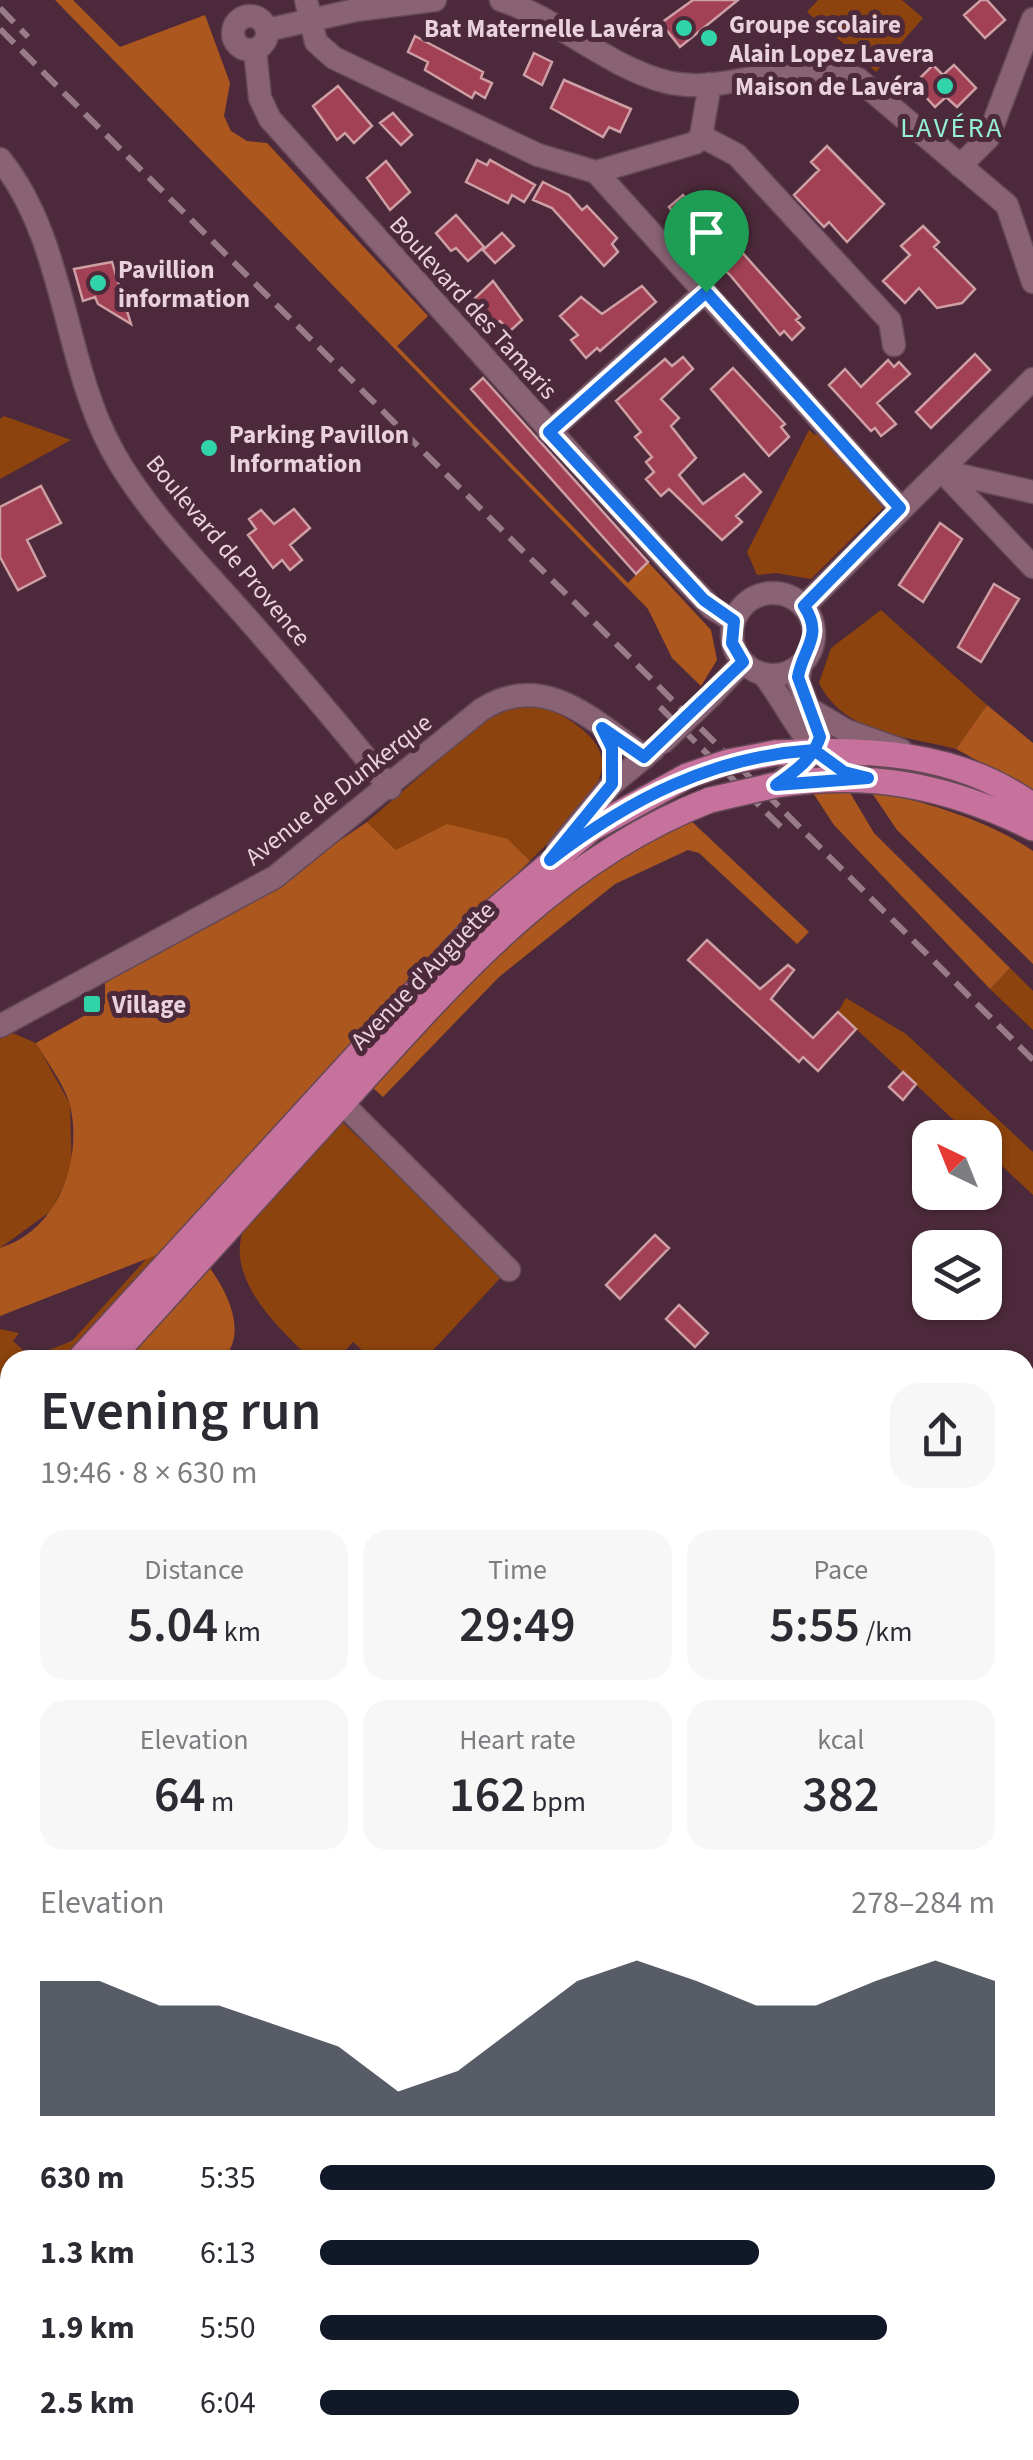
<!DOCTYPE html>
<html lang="en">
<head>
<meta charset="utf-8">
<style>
  body { margin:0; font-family:"Source Sans 3",sans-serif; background:#f7f7f7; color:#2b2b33; height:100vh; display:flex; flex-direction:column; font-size:38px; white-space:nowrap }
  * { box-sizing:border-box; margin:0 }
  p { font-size:32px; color:#7c7c81 }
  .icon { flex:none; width:55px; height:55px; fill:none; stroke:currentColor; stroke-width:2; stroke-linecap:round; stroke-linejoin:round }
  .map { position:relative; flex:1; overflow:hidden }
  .panel { position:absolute; left:0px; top:1350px; width:1035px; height:1110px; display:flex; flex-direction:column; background:#fff; border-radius:30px 30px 0 0; box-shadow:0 2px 8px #0004 }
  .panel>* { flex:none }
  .needle { width:65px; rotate:317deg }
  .tools { position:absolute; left:912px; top:1120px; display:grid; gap:20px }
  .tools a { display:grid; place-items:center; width:90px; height:90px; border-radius:20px; background:#fff; box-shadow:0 2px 8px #0004; font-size:50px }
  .pin { position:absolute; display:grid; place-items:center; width:85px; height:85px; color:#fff; margin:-102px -42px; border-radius:50% 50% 50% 0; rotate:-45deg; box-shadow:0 0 10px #0007 }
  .pin .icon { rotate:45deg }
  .round { display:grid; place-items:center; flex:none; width:105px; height:105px; border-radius:30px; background:#f7f7f7 }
  .head { display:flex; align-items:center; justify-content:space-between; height:170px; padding:0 40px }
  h1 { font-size:55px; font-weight:600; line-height:75px }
  .stats { display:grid; grid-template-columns:repeat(3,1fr); gap:15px; height:170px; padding:10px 40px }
  .stats div { display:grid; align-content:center; border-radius:25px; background:#f7f7f7; text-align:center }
  .stats b { font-size:50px; font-weight:600 }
  .stats small { font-size:28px; font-weight:400 }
  .stats p { font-size:28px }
  .chart { height:280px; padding:20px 40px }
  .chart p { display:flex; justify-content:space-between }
  .chart svg { width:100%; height:180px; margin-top:10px; fill:#111827; opacity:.7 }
  ul { padding:0 40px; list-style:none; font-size:32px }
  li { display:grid; grid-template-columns:160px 120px 1fr; align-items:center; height:75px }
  li i { height:25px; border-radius:12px; background:#111827 }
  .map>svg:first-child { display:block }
  .green { fill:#8c430d }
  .forest { fill:#ac571e }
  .building { fill:#a24155; stroke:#ce9fa5; stroke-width:2.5 }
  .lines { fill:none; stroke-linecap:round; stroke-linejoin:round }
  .minor-casing { stroke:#654856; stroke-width:25 }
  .major-casing { stroke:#654856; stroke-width:28 }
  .minor { stroke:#896274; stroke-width:22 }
  .major { stroke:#c6729c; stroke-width:25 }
  .rail { stroke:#987b88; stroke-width:6; stroke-dasharray:20 10; stroke-linecap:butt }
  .minor-bridge-casing { stroke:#654856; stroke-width:25; stroke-linecap:butt }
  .major-bridge-casing { stroke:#654856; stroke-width:28; stroke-linecap:butt }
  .minor-bridge { stroke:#896274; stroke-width:22 }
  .major-bridge { stroke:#c6729c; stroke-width:25 }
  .route-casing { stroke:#fff; stroke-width:20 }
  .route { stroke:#1a73e8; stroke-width:12 }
  .poi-dot { fill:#31d4a9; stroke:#4d2a3b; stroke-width:4 }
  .labels { text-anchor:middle; stroke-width:10; stroke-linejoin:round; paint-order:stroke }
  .poi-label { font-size:25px; font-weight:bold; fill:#e9d2dc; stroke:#4d2a3b; text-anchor:start }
  .street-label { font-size:25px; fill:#e9d2dc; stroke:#4d2a3b }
  .neighbourhood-label { font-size:28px; letter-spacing:2.5px; fill:#95f1d1; stroke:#4d2a3b }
</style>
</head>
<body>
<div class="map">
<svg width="1033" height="2460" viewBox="0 0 1033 2460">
  <rect width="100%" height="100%" fill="#4d2a3b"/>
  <path class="green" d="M818,0H902L923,18L876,72L807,12Z
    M4,416L71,440L0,479V419Z
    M809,430L815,435L820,431L886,505L811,579L776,573L757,575L747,552Z
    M881,610L987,705L956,749C907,736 844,734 819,683L831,648Z
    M530,700C651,752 598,791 530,861L508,839L396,850L367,822L493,713Z
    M1010,968L1033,991V1030L990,989Z
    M846,998L906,1034L1033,1152V1195L985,1150V1138L972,1137L838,1012Z
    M10,1032L36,1043L70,1104L72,1169L51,1211L0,1248V1038Z
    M340,1120L503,1275L424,1360H373L353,1342L337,1360H312C282,1332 231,1285 241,1238C247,1213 320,1143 340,1120Z
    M167,1251L68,1360H10V1416L0,1427V1329L19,1333L13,1341L31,1357L72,1341L147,1258Z
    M1033,1411V1777H1025V1419Z
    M1025,1796L1033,1797V1886L1025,1883Z
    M1033,2187V2318L1025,2316V2213Z
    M1025,2343L1033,2346V2460L987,2450H1025Z"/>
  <path class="forest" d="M55,0H73L120,47L205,15L230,83L224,116L231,131L247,141L267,143L428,316L397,346L628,583L648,562L711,630L717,660L701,686L672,658L648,609Z
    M987,705L1033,743V791L956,749Z
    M846,786L874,833L1010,968L990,989L834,825L811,790Z
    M870,790C928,803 983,818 1033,851V964L897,830Z
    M688,818L809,932L797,944L699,853L688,850L615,884L499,977L383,1097L373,1088L503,949L607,859Z
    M367,822L396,850L447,824L508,839L530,861L418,971L167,1251L0,1316V1248C58,1231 83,1160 70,1105C65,1085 46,1061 36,1043L105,1004V979L237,910Z
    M209,1267C227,1291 249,1334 222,1360H124Z
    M10,1496V1578C0,1558 0,1515 10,1496Z"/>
  <path class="building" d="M693,0H738L680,47L661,23Z
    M981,0H987L1005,20L985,38L964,15Z
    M415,36L483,72L481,78L492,83L485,98L475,92L472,98L425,70L428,62L408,52Z
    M534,53L552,62L542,85L524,75Z
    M933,65L943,75L954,65L976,88L957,107L946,97L935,107L914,84Z
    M564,80L631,109L620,132L609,127L603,137L551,108Z
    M338,86L372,126L354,143L345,133L337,140L313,106Z
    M393,113L412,135L401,145L380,123Z
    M827,146L884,204L847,242L829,222L824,227L794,195L819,170L811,162Z
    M477,160L487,165L490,160L535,185L524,202L512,195L508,203L466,182Z
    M386,161L410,192L390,210L367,178Z
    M543,182L569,195L582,210L587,206L617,238L612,244L618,252L604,266L552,208L533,200Z
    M683,195L692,206L697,202L800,317L796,320L804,328L792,340L784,331L780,335L730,275L675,221L678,219L669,207Z
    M456,215L484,247L468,261L456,248L451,251L436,233Z
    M923,226L939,242L934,247L975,289L962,303L937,308L919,288L905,303L883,281L910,255L901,246Z
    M502,233L514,246L495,263L483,250Z
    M112,262L131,324L98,304L95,297L83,301L74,269Z
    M493,281L522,320L510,331L500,321L495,324L473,300Z
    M642,286L656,302L600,351L597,348L586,358L571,340L578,335L560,316L581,297L602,314Z
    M975,354L990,370L931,428L916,412Z
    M683,357L693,369L661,399L679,418L671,426L696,458L679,475L703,504L744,474L761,492L736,516L742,522L722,540L669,489L661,496L646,479L654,472L646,462L652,457L635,437L641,432L616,401L665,359L672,366Z
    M888,360L894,367L899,362L910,374L877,403L896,424L881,436L875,428L871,431L829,385L845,369L861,387Z
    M733,368L785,424L781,427L789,437L769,456L711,389Z
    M483,378L648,562L636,574L471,389Z
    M41,486L61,523L27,540L45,576L18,590L0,557V507Z
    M294,509L310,528L290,545L302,560L290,570L282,560L273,568L248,535L256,529L249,519L261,510L274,524Z
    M940,523L962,539L923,602L899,585Z
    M994,584L1019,599L981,662L958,647Z
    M707,940L760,989L788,965L794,970L771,999L813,1038L838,1012L856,1029L818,1071L803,1057L799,1062L688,960Z
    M903,1072L916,1084L903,1100L889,1087Z
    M655,1235L669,1248L620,1299L606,1285Z
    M679,1305L708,1333L695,1347L666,1319Z"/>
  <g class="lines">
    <g class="minor-casing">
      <path id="minor" d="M306,0L316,42L334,58L538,155L596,172L900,508
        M501,0C559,19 607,67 667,82C730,97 796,52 858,79L1007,205L1033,282
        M233 33a17 17 0 1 1 34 0a17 17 0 1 1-34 0Z
        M267,30L356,10L435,0
        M255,50L260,98L270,119L684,579L712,608L734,621
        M701,136L737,155L890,321L894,345
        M0,159C65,239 63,358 111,448C142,506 194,559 238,608C290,667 341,726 390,788
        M960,166L988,138L1033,19
        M596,172L695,143L701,136L710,84
        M549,432L705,292
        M942,471L1033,567
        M942,471L1033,492
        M732 634a41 41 0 1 1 82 0a41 41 0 1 1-82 0Z
        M804,606L1033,379
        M764,675C796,716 806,761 862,776
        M712,695L743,662
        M813,711L845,730L901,750
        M776,785L806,761L820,737L798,681L801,665
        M558,849L612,784L653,750
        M0,1026L275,877L481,710C544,669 594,721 645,757
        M342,1103L509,1270"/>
    </g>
    <g class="major-casing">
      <path id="major" d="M775,753C865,748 957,751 1033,806
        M776,785C869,770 949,786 1033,828
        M79,1360L473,929L591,829L687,776
        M109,1360C187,1274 266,1187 344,1101C452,982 556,859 710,800
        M0,1447L10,1436
        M0,1481L10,1470"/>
    </g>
    <use href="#minor" class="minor"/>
    <use href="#major" class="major"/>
    <path class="rail" d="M0,8L28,37
      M0,29L1033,1060
      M660,707L784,830"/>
    <g class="minor-bridge-casing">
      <path id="minor-bridge" d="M661,744L712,695"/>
    </g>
    <g class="major-bridge-casing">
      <path id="major-bridge" d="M687,776L728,762L775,753
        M710,800L776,785"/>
    </g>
    <use href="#minor-bridge" class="minor-bridge"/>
    <use href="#major-bridge" class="major-bridge"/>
  </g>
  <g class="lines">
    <g class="route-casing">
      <path id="route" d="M706,292L549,432L704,600L734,621L732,643L743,662L644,757L602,728L612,748V784L550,860C631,798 712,757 814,750L844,772L868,778L776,785C794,772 813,759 820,737L798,677C803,648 824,636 804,606L900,508L706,292"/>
    </g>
    <use href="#route" class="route"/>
  </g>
  <g class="poi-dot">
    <circle cx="684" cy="28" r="10"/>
    <circle cx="709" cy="38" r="10"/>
    <circle cx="945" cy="86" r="10"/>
    <circle cx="98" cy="283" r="10"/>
    <circle cx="209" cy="448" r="10"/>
    <rect x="82" y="994" width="20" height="20" rx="5"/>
  </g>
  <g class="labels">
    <g class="poi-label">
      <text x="729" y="33">Groupe scolaire<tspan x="729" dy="29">Alain Lopez Lavera</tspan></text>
      <text x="664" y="37" text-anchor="end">Bat Maternelle Lavéra</text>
      <text x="925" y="95" text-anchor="end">Maison de Lavéra</text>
      <text x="118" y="278">Pavillion<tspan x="118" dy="29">information</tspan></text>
      <text x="229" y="443">Parking Pavillon<tspan x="229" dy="29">Information</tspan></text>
      <text x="112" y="1013">Village</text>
    </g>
    <g class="street-label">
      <text transform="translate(474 307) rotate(48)" y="9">Boulevard des Tamaris</text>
      <text transform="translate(229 550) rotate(50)" y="9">Boulevard de Provence</text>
      <text transform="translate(338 789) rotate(-38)" y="9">Avenue de Dunkerque</text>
      <text transform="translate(422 975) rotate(-46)" y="9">Avenue d'Auguette</text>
    </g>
    <g class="neighbourhood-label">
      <text x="952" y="137">LAVÉRA</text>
    </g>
  </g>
</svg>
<div class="tools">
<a><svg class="needle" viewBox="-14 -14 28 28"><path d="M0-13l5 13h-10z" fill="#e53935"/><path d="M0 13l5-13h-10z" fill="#7c7c81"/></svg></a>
<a><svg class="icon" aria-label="layers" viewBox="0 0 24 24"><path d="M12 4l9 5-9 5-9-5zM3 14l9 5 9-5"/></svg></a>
</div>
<div class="pin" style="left:706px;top:292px;background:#1e9e55"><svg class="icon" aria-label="arrive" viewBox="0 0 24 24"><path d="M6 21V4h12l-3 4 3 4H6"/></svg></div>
<section class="panel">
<div class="head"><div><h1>Evening run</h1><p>19:46 · 8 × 630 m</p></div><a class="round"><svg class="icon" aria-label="share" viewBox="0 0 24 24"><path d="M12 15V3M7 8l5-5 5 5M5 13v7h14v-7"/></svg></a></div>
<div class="stats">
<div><p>Distance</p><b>5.04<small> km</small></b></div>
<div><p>Time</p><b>29:49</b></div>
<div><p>Pace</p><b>5:55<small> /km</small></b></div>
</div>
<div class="stats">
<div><p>Elevation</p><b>64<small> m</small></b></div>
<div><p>Heart rate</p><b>162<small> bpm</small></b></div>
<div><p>kcal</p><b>382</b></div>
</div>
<div class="chart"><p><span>Elevation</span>278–284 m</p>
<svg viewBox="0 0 160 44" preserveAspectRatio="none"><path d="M0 44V11L10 11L20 17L30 17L40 22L50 27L60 38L70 33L80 22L90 11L100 6L110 11L120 17L130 17L140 11L150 6L160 11V44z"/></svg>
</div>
<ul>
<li><b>630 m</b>5:35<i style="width:100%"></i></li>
<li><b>1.3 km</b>6:13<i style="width:65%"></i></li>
<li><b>1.9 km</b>5:50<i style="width:84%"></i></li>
<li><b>2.5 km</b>6:04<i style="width:71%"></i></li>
</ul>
</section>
</div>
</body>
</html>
